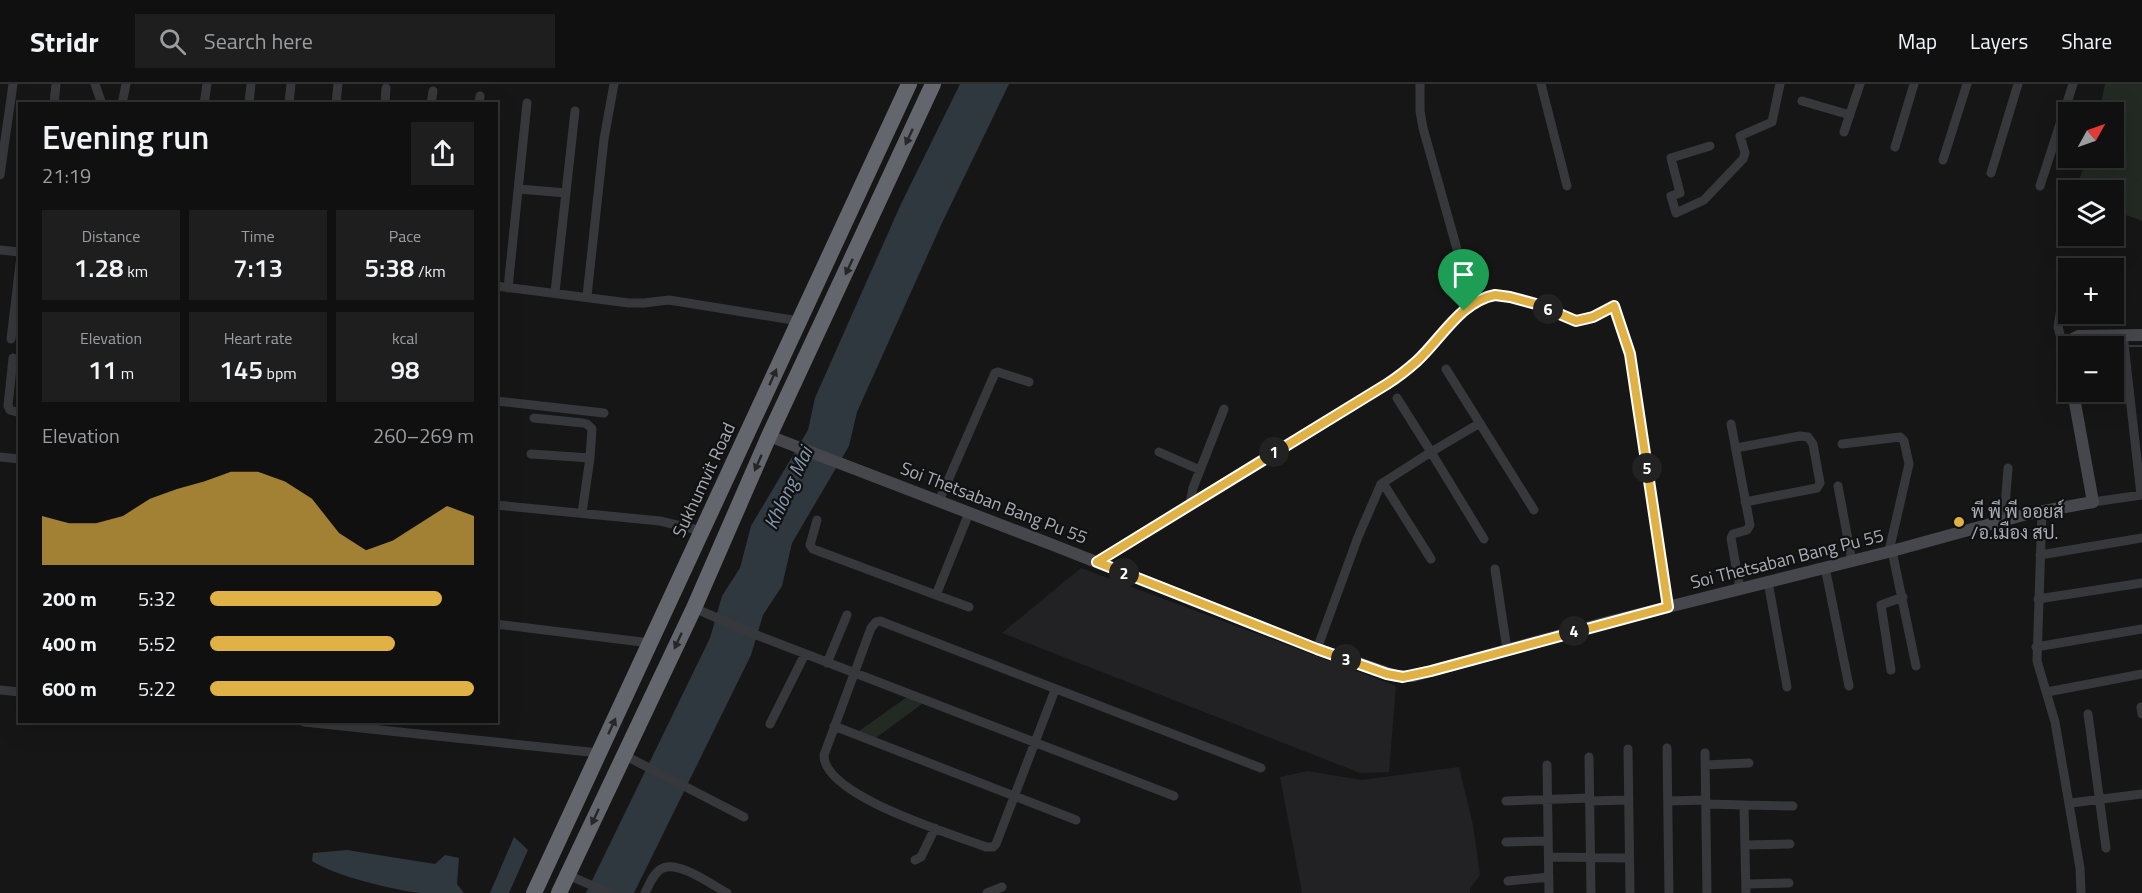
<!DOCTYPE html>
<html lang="en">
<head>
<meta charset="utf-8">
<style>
  body { margin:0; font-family:"Titillium Web",Sarabun,sans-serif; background:#1e1e1f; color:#f1f3f6; height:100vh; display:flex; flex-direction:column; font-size:22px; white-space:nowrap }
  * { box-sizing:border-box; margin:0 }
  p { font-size:20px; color:#9c9d9f }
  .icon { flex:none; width:33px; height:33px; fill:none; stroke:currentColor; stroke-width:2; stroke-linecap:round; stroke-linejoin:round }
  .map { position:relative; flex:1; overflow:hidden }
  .side { position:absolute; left:18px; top:18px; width:480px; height:621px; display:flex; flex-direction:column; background:#101011; border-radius:0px; box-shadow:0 6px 24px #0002,0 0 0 2px #303031 }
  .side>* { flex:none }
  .needle { width:39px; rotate:50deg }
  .fabs { position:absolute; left:2058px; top:18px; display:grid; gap:12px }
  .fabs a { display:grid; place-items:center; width:66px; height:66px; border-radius:0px; background:#101011; box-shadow:0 6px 24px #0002,0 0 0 2px #303031; font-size:30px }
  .pin { position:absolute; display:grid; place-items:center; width:51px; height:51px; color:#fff; margin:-62px -26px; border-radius:50% 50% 50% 0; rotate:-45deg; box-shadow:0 0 6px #0007 }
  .pin .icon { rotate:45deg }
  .km { position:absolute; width:30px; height:30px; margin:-15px; border-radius:50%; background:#222; color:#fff; font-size:16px; line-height:30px; text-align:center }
  .round { display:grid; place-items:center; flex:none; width:63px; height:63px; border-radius:0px; background:#1e1e1f }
  .summary { display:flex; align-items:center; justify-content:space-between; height:102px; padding:0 24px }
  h1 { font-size:33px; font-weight:600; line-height:45px }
  .stats { display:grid; grid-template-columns:repeat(3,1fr); gap:9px; height:102px; padding:6px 24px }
  .stats div { display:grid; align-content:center; border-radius:0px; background:#1e1e1f; text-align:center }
  .stats b { font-size:26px; font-weight:600 }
  .stats small { font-size:16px; font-weight:400 }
  .stats p { font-size:16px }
  .chart { height:168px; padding:12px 24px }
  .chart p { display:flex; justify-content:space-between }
  .chart svg { width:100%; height:108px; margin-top:6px; fill:#e0b144; opacity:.7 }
  ul { padding:0 24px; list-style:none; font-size:20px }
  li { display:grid; grid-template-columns:96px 72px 1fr; align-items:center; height:45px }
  li i { height:15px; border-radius:8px; background:#e0b144 }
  header { display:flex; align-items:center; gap:36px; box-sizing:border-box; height:84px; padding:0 30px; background:#101011; border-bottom:2px solid #303031 }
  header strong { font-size:28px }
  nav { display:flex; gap:33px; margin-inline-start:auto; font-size:21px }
  .search { width:420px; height:54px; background:#1e1e1f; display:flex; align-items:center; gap:15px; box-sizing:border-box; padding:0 21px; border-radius:0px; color:#9c9d9f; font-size:22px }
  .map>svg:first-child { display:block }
  .built { fill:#222224 }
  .green { fill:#222a23 }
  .water { fill:#30383f }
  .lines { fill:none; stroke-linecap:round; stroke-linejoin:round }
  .stream { stroke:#30383f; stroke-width:2 }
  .street { stroke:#37383c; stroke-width:9 }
  .secondary { stroke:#45474c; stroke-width:12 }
  .highway { stroke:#63666c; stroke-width:16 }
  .oneway { fill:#262628 }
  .route-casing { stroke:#fff; stroke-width:12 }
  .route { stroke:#e0b144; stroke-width:8 }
  .poi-dot { fill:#e0b144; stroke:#111112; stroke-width:2 }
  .labels { text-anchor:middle; stroke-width:4.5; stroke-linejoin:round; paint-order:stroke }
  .street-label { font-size:18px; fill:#a9acb6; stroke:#111112 }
  .poi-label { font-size:18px; fill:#a9acb6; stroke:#111112; text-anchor:start }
  .water-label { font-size:20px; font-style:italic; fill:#8399ae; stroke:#111112 }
</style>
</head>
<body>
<header>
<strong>Stridr</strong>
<div class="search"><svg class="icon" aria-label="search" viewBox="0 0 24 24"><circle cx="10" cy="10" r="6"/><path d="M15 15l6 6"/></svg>Search here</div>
<nav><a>Map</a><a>Layers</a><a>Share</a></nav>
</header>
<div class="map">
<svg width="2142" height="809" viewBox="0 0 2142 809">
  <rect width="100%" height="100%" fill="#161617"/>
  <path class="built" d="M1081,484L1396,602L1389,688L1360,689L1002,549Z
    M1459,683L1473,741L1480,791L1470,805V809H1302L1280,693L1307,687L1362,696Z"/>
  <path class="green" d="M2105,0H2142V137L2129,132L2114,129V106H2082L2079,97L2086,74H2114V28H2099Z
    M910,611L926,617L873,656L856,649Z"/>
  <path class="water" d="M960,0H1009L942,139L857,328L849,362L792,459L782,502L763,531L751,571L634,809H586L710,554L722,512L740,484L751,442L808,346L815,314L901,120Z
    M514,753L528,766L509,809H490Z
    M347,766L435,780L445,771L459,774L457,800L464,809C450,809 435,809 421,809C393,806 335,792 312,777L313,769Z"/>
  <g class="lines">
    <path class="stream" d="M2104,262H2122
      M2128,262H2142"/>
    <path class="street" d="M95,0L102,20
      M1420,0V27L1423,44L1464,190L1465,202L1464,227
      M1541,0L1567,102
      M1802,17L1850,31
      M54,20L56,0
      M122,20L126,0
      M204,20L207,0
      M249,20L251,0
      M289,20L291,0
      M336,20L338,0
      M385,20L386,4
      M431,20L433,7
      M479,20L480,12
      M1844,48L1860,0
      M1710,62L1671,74L1680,109L1671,112L1676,129L1704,116L1743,75L1745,69L1740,52L1772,38L1780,0
      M1895,63L1914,0
      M1943,76L1967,0
      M1991,89L2018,0
      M0,91L13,0
      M2040,102L2073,0
      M519,105L566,109
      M0,166L20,168
      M496,202L629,219H644L669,216L799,237
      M508,204L527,19
      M555,208L575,27
      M587,212L604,55L614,0
      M2123,251L2141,411
      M11,255L20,180
      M2067,261L2061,254L2058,243L2068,182
      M13,274L8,322L10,326L20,329
      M1446,285L1534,426
      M496,317L604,329
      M534,334L583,339L587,340L592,345L590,374L582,429
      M1480,339L1431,368L1484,455
      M1731,340L1750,441L1747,446L1733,450L1731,454L1740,505
      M1842,360L1900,353L1904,357L1909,380L1889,467
      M1736,364L1800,352L1808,353L1813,360L1820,399L1817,404L1745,418
      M1159,368L1200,386
      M531,370L590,374
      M0,373L20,375
      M1383,399L1431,475
      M1838,402L1852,477
      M939,417L995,289L998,288L1029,298
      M2093,418L2142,411
      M1190,420L1193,404L1224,325
      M496,421L660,437L702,447
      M2042,427L2037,577L2055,638L2080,784L2081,809
      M969,429L936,511L969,523
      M817,436L810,461L813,465L936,511
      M2004,436L2008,384
      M1892,467L1916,582
      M2040,471L2142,454
      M1097,478L1387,300C1397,293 1408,286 1417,277C1437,258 1460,220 1488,212C1517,204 1550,232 1576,237C1589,239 1604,228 1614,222L1630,270L1668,523
      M1825,483L1849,602
      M1495,485L1507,566
      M1768,498L1787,603
      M2038,515L2142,499
      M694,524L759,552L1174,712
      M496,540L650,559
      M2036,563L2142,545
      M1317,565L1358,453L1381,400L1431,368L1397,314
      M827,579L847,531
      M1891,586L1881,521L1903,513
      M0,606L20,608
      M1055,606L996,760L993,763H986C953,750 823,712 824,671L871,544L876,538L880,537L1261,684
      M2047,608L2142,590
      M2141,623L2142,630
      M2088,630L2106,764
      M304,638L599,669
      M770,640L805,570
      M834,642L1076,736
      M1667,664L1669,809
      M1628,665L1630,809
      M1705,669L1707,809
      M624,671L744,733
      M1589,673L1591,809
      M1547,681L1549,809
      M1705,681L1749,679
      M1506,717L1590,714
      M1590,717L1629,716
      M1668,717L1706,716
      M2071,719L2142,710
      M1706,720L1744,721L1746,809
      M1744,721L1793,722
      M1506,758L1548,757
      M1745,761L1790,760
      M1549,773L1629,774
      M915,776L921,773L935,744
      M568,791L609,809
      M1508,797L1549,793
      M1746,800L1789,799
      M645,809C649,801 653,790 661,785C677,775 712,801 727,809
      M987,809L1002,803"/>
    <path class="secondary" d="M2068,280C2066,266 2065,257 2079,252L2142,251
      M769,352L1053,461L1317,565L1396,592H1413L1431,587L1612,537L1892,467L2027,430L2093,418L2073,308"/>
    <path class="highway" d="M534,809L909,0
      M559,809L694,524L769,352L933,0"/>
  </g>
  <defs><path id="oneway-solid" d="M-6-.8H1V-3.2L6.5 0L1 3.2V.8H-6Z" transform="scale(1.5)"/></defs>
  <g class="oneway">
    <use href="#oneway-solid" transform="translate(909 53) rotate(115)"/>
    <use href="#oneway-solid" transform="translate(849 183) rotate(115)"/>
    <use href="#oneway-solid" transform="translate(773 293) rotate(-66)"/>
    <use href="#oneway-solid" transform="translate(758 379) rotate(114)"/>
    <use href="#oneway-solid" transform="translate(678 557) rotate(115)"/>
    <use href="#oneway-solid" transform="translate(612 642) rotate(-65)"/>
    <use href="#oneway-solid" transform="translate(595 733) rotate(115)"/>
  </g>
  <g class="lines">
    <g class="route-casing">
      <path id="route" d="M1495,211L1510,213L1536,220L1576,237L1593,233L1614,222L1630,270L1668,523L1431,587L1403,593L1387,590L1317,565L1097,478L1387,300C1398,293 1408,285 1417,277C1441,255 1461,217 1495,211Z"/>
    </g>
    <use href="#route" class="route"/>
  </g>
  <circle class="poi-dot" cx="1959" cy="438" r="6"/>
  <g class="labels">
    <g class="street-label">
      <text transform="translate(704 396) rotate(-65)" y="6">Sukhumvit Road</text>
      <text transform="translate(994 419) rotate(21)" y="6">Soi Thetsaban Bang Pu 55</text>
      <text transform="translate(1787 475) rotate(-14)" y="6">Soi Thetsaban Bang Pu 55</text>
    </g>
    <g class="poi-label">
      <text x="1971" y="434">พี พี พี ออยส์<tspan x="1971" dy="21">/อ.เมือง สป.</tspan></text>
    </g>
    <g class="water-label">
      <text transform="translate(788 404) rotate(-65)" y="7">Khlong Mai</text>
    </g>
  </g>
</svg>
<div class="fabs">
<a><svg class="needle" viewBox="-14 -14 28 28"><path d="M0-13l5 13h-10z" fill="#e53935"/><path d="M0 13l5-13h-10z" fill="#9c9d9f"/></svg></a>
<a><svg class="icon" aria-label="layers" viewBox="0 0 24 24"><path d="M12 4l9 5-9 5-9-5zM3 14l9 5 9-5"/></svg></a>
<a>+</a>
<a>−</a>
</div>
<div class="pin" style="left:1464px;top:227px;background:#1e9e55"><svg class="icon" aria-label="arrive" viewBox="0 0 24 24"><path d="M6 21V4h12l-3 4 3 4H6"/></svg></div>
<b class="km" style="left:1274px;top:368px">1</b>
<b class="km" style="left:1124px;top:489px">2</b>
<b class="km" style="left:1346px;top:575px">3</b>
<b class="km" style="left:1574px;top:547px">4</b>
<b class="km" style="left:1647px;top:384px">5</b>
<b class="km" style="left:1548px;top:225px">6</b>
<section class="side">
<div class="summary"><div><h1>Evening run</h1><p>21:19</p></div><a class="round"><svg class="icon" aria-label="share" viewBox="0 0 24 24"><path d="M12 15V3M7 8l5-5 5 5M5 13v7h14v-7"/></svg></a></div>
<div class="stats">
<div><p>Distance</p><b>1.28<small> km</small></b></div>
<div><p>Time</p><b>7:13</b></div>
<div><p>Pace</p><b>5:38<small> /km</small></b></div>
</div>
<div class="stats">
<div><p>Elevation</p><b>11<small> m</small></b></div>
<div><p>Heart rate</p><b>145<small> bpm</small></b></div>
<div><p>kcal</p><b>98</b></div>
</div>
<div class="chart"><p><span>Elevation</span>260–269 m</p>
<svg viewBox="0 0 160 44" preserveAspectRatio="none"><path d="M0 44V24L10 27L20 27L30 24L40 17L50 13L60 10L70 6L80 6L90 10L100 17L110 31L120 38L130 34L140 27L150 20L160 24V44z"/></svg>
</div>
<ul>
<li><b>200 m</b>5:32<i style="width:88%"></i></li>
<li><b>400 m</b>5:52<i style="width:70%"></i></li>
<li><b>600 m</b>5:22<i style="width:100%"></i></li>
</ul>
</section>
</div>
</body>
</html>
